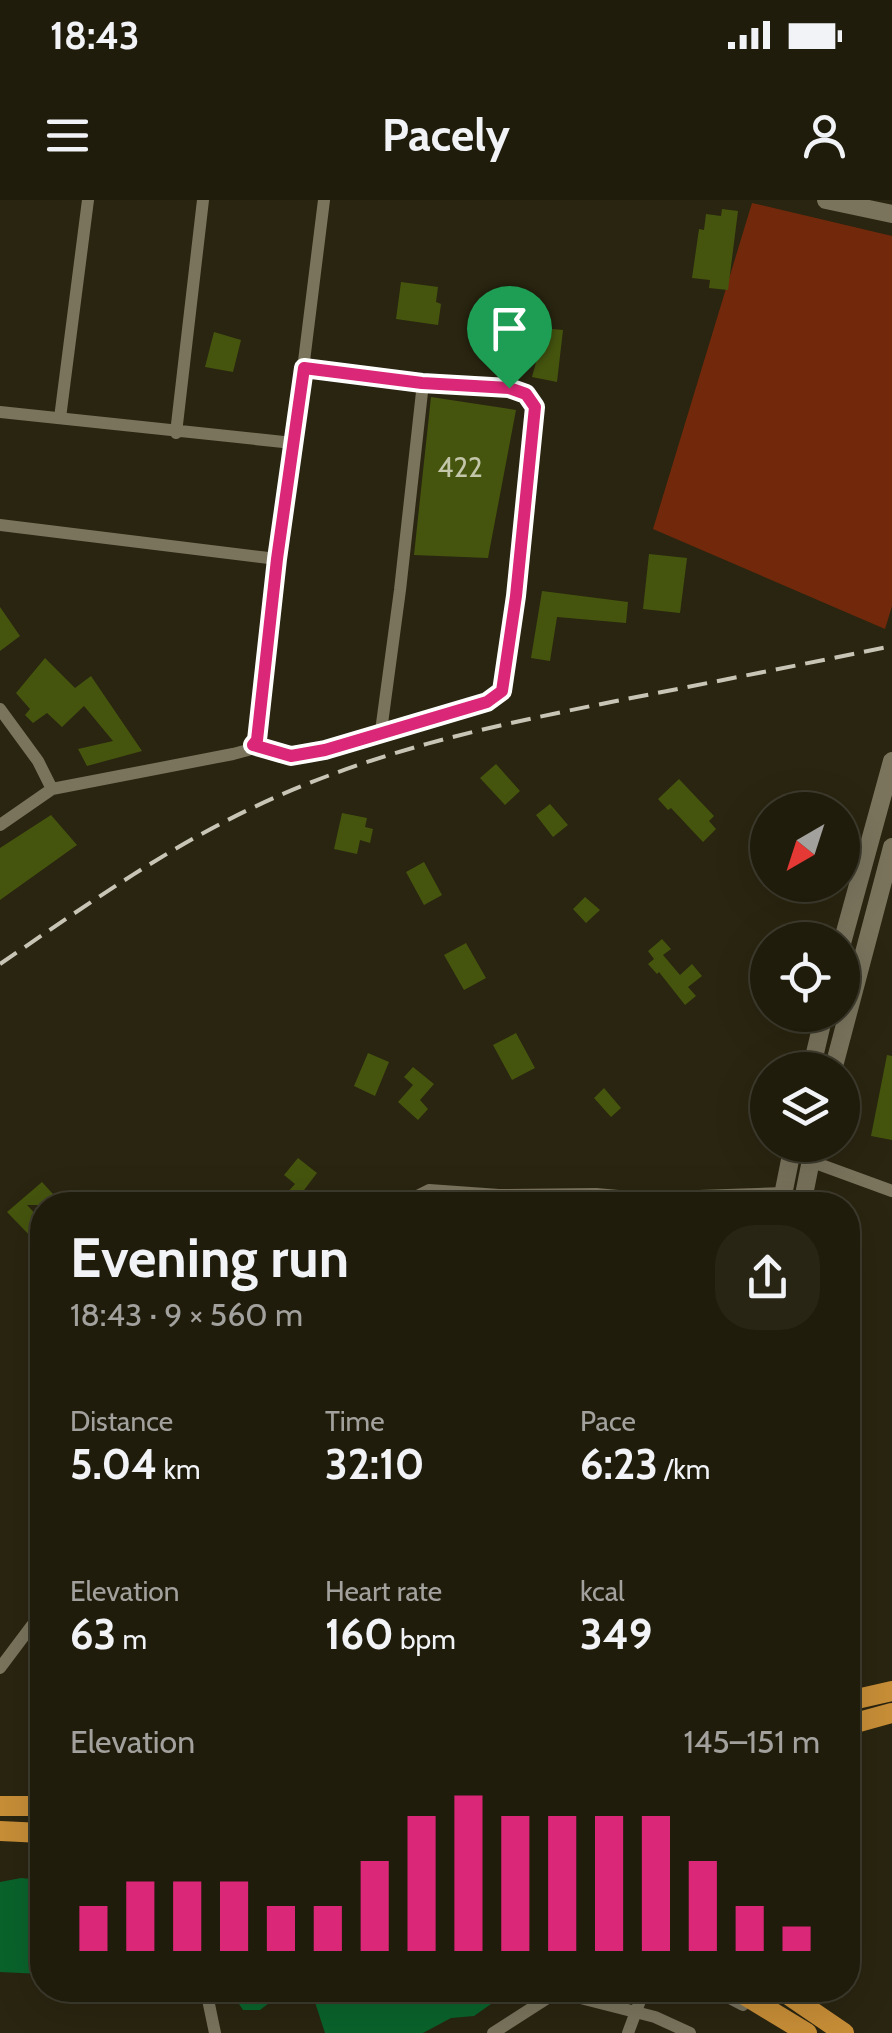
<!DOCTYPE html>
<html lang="en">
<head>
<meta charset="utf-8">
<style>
  body { margin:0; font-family:Cabin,sans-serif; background:#282515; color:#f1f3f6; height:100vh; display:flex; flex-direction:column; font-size:38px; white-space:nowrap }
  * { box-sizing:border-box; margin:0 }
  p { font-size:32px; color:#a2a19d }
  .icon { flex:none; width:55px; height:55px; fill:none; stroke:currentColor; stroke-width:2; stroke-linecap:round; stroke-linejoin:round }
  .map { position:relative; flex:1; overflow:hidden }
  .sheet { position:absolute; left:30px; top:992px; width:830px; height:810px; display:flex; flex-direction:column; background:#201c0c; border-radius:40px; box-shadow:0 10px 40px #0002,0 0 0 2px #3d3a2d }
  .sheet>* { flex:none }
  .needle { width:65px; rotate:219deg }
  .tools { position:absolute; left:750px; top:592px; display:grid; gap:20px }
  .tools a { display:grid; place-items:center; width:110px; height:110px; border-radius:50%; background:#201c0c; box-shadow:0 10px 40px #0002,0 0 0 2px #3d3a2d; font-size:50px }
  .pin { position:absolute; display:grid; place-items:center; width:85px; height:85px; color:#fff; margin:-102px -42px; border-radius:50% 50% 50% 0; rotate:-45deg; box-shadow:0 0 10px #0007 }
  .pin .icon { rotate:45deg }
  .round { display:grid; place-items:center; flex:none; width:105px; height:105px; border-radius:40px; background:#282515 }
  .summary { display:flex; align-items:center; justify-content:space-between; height:170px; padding:0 40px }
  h1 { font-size:55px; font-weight:700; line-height:75px }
  .metrics { display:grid; grid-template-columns:repeat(3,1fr); gap:15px; height:170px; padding:10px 40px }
  .metrics div { display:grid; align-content:center }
  .metrics b { font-size:42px; font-weight:700 }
  .metrics small { font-size:28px; font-weight:400 }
  .metrics p { font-size:28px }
  .chart { height:280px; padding:20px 40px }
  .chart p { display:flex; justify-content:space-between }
  .chart svg { width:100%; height:180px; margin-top:10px; stroke:#db2777; stroke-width:6 }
  .status { display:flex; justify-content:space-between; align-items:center; height:70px; padding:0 50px; background:#201c0c; direction:ltr }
  .status svg { height:28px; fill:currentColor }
  header { display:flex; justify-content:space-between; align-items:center; height:130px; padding:0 40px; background:#201c0c; font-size:45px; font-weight:700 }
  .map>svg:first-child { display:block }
  .green { fill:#72290b }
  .water { fill:#0a632b }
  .building { fill:#45550e }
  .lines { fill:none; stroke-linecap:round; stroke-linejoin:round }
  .street { stroke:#7a745d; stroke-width:12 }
  .secondary { stroke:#7a745d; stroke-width:18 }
  .primary { stroke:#c88e37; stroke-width:20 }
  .rail { stroke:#c8c5b6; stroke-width:4; stroke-dasharray:20 10; stroke-linecap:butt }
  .route-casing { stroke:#fff; stroke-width:20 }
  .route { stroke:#db2777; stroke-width:12 }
  .labels { text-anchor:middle; stroke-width:8; stroke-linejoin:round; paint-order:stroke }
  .number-label { font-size:28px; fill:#c4c6aa }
</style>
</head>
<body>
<div class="status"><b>18:43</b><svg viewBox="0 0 49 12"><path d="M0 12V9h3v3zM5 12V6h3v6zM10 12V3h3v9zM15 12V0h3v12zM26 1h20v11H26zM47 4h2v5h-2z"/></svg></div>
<header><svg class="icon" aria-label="menu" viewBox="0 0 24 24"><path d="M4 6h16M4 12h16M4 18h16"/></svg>Pacely<svg class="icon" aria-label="person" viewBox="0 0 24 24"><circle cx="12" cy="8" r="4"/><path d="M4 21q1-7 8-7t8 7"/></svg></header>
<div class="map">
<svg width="892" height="1833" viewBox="0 0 892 1833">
  <rect width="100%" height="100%" fill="#2a2510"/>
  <path class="green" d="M752,3L892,36V406L885,429L653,329Z"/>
  <path class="water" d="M21,1678L42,1680V1774L0,1772V1682Z
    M230,1790H286L260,1810H243Z
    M311,1790H497L491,1804L474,1816L451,1818L423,1833H325Z"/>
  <path class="building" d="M722,9L738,11L728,90L709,88L710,80L692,78L699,29L704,30L706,14L721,16Z
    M401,82L438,87L436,102L441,104L438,125L396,119Z
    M541,128L563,130L557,182L532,177L542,140Z
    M214,132L241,140L233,172L205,167Z
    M431,197L516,210L488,358L414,355Z
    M649,354L687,358L680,413L643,409Z
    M542,391L628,402L626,423L557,417L550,461L531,458Z
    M0,407L20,436L0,451Z
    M45,458L75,488L91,476L142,551L87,566L78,549L113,541L84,506L62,527L47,513L33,523L25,515L30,509L16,493Z
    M496,564L520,591L505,605L480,578Z
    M679,579L714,616L709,621L716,629L703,642L671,608L668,610L658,599Z
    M550,604L568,625L553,637L536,615Z
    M342,613L367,618L365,627L373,629L370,643L360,640L357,654L334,649Z
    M51,615L77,645L0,700V648Z
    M424,662L442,695L424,705L406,672Z
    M585,697L600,710L586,723L573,709Z
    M662,739L671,749L663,755L680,775L692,764L702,776L688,787L696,796L685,805L659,772L657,774L648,764L654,759L648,751Z
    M466,743L486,778L464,790L444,755Z
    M516,833L535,868L512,880L493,845Z
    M368,853L389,862L375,896L354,886Z
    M887,855L892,856V940L871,936Z
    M413,867L434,884L420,900L428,909L418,920L398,902L413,885L404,877Z
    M604,888L621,908L611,917L594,898Z
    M298,958L317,973L301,994L313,1005H276L295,984L284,975Z
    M42,982L63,1005H27L42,1021V1031L34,1040L7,1012Z"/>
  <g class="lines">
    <path class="street" d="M0,212L293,243
      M60,218L88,0
      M176,233L203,0
      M0,325L277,359
      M0,509L38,561L52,589
      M381,531L400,390L423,183
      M253,545L291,556L325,550L487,502L504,488L516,396L535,207L525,194L509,188L423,183L303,167
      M0,625L52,589L233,554L248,550L257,540L324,0
      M810,961L892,991
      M408,1005L415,997L429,990L499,995L596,994L641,998L783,993
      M0,1468L42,1412
      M206,1790L215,1833
      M714,1790L743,1805
      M493,1833L557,1792L655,1817L690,1833
      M628,1833L644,1790"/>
    <path class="secondary" d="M826,0L892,14
      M842,743L892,561
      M811,870L824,815
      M833,870L892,647
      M781,1005L793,945
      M802,1005L814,945"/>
    <path class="primary" d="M848,1501L892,1491
      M848,1525L892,1513
      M0,1606H42
      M0,1631L42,1633
      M736,1790L807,1833
      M781,1790L844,1833"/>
    <path class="rail" d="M0,764C82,708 162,651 252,608C372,551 487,527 616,501C708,483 800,465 892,446"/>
  </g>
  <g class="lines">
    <g class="route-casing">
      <path id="route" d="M304,168L422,183L509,188L526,194L535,207L516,396L502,491L487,502L325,550L291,556L253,545L257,540L277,359Z"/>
    </g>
    <use href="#route" class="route"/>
  </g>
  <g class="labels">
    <g class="number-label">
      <text x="460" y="277">422</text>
    </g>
  </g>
</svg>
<div class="tools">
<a><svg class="needle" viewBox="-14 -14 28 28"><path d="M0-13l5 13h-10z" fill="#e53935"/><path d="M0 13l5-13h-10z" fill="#a2a19d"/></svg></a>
<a><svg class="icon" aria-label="locate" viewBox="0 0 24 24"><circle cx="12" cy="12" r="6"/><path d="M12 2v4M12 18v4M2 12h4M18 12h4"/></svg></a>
<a><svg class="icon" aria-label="layers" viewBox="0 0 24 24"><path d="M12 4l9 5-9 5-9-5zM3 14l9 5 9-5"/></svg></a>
</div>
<div class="pin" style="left:509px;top:188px;background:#1e9e55"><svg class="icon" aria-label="arrive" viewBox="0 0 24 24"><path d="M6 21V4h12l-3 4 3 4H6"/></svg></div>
<section class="sheet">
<div class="summary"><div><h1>Evening run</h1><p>18:43 · 9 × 560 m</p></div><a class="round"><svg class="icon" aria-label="share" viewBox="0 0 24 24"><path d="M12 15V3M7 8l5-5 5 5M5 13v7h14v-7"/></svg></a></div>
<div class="metrics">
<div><p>Distance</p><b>5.04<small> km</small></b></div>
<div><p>Time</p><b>32:10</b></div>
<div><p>Pace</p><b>6:23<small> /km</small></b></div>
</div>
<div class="metrics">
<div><p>Elevation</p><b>63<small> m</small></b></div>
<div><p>Heart rate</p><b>160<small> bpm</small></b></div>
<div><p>kcal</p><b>349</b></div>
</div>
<div class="chart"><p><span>Elevation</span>145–151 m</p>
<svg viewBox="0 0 160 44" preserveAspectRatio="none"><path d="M5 44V33M15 44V27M25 44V27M35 44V27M45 44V33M55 44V33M65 44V22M75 44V11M85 44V6M95 44V11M105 44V11M115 44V11M125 44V11M135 44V22M145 44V33M155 44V38"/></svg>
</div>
</section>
</div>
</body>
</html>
